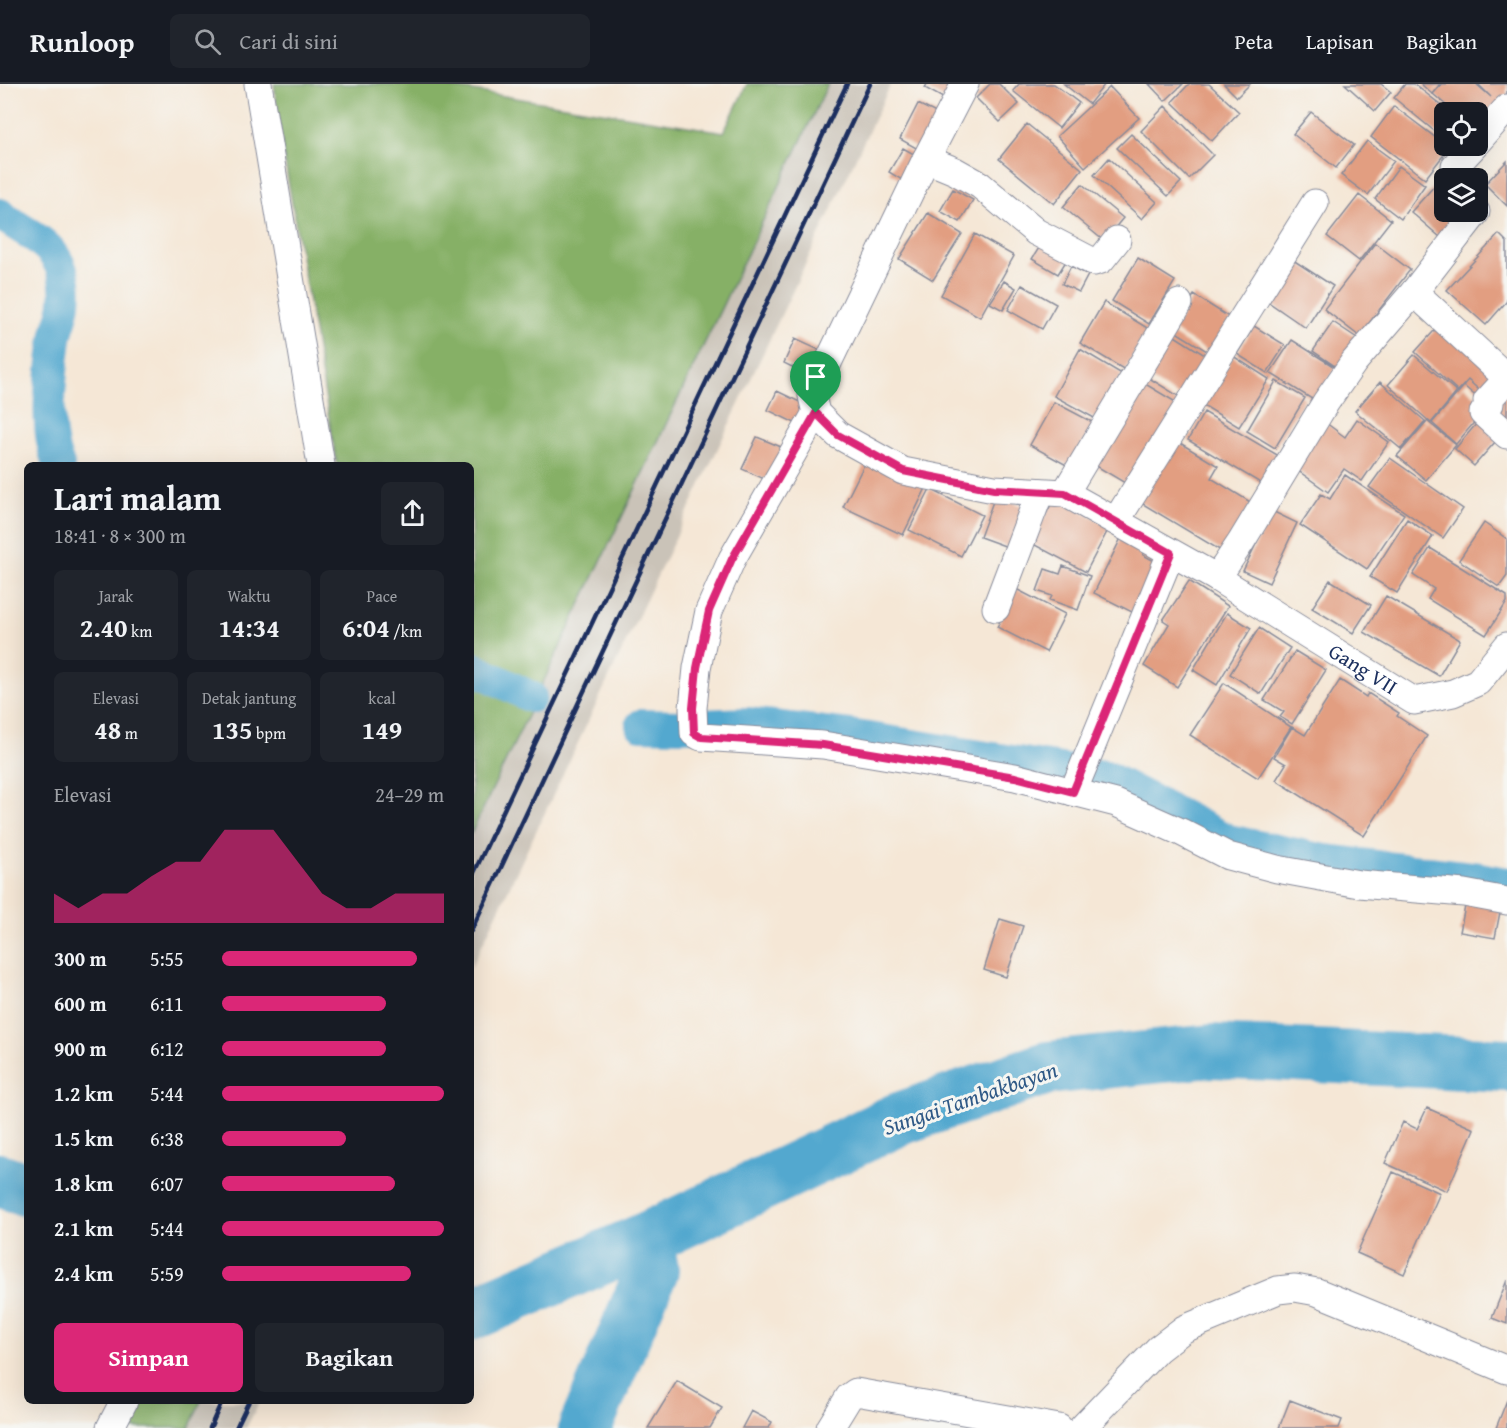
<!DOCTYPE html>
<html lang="id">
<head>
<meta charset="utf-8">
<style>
  body { margin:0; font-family:"Gentium Book Plus",serif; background:#20242c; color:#f1f3f6; height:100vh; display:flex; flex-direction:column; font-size:22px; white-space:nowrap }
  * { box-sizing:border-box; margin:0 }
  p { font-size:20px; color:#9ea1a6 }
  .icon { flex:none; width:33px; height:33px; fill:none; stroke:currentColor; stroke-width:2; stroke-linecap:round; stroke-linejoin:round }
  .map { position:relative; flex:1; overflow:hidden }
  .panel { position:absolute; left:24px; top:378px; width:450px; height:942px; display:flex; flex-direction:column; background:#171b24; border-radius:9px; box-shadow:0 6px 24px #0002 }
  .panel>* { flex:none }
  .controls { position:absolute; left:1434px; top:18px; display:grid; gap:12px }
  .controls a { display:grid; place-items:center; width:54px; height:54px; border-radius:9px; background:#171b24; box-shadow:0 6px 24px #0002; font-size:30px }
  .pin { position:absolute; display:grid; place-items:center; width:51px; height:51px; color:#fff; margin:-62px -26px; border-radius:50% 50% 50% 0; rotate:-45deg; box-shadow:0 0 6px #0007 }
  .pin .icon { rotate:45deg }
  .round { display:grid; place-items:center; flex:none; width:63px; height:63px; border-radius:9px; background:#20242c }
  .head { display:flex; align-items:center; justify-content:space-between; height:102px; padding:0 30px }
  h1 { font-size:33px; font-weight:700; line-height:45px }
  .metrics { display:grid; grid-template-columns:repeat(3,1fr); gap:9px; height:102px; padding:6px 30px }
  .metrics div { display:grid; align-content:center; border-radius:9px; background:#20242c; text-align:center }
  .metrics b { font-size:26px; font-weight:700 }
  .metrics small { font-size:16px; font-weight:400 }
  .metrics p { font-size:16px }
  .chart { height:168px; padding:12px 30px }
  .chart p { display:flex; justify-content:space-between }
  .chart svg { width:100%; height:108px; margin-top:6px; fill:#db2777; opacity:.7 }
  .primary-button { display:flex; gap:12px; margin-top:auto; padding:12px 30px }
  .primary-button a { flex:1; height:69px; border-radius:9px; background:#db2777; color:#fff; font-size:24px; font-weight:700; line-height:69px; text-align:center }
  .primary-button a+a { background:#20242c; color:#f1f3f6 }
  ul { padding:0 30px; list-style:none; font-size:20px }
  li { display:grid; grid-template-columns:96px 72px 1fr; align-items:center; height:45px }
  li i { height:15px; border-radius:8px; background:#db2777 }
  header { display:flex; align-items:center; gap:36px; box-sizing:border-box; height:84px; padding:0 30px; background:#171b24; border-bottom:2px solid #363941 }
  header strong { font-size:28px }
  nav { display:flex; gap:33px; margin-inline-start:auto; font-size:21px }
  .search { width:420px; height:54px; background:#20242c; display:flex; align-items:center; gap:15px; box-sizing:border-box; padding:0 21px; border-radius:9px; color:#9ea1a6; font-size:22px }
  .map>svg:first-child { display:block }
  .industrial { fill:#cac3b8 }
  .forest { fill:#86b066; stroke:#507062; stroke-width:1.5 }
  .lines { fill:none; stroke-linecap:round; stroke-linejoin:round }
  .canal { stroke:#53a8cf; stroke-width:32 }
  .river { stroke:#53a8cf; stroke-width:54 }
  .building { fill:#e29e81 }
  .minor-casing { stroke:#888b9a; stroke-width:29 }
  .minor { stroke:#fff; stroke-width:27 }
  .rail { stroke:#1b2f5e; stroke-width:4.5 }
  .route-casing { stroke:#fff; stroke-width:12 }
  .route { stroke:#db2777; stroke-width:8 }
  .labels { text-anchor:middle; stroke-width:6; stroke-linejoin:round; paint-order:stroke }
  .street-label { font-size:21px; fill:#1b2f5e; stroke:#f6f6f2 }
  .water-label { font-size:22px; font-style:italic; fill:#2f5986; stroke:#f6f6f2 }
</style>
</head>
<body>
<header>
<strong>Runloop</strong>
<div class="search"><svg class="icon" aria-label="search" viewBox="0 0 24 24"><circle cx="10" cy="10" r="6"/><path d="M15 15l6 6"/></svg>Cari di sini</div>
<nav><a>Peta</a><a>Lapisan</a><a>Bagikan</a></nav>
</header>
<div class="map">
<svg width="1507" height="1344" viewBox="0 0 1507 1344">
  <rect width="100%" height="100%" fill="#f6f6f2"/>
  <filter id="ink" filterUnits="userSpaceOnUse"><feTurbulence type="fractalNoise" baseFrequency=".0167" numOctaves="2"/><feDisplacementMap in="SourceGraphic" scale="12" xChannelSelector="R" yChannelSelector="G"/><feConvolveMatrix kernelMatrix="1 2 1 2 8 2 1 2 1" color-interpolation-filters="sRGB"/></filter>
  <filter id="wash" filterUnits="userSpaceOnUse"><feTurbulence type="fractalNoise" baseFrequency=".008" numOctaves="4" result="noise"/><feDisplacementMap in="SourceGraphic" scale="24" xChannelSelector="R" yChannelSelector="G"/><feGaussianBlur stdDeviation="1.35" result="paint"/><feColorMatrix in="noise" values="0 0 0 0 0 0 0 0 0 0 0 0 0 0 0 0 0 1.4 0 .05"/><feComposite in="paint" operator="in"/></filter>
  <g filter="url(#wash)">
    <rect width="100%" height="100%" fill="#f5e7d6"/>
    <path class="industrial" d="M828,0H891L471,884V751Z
      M202,1317H260L246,1344H189Z"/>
    <path class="forest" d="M274,0H430L724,48L747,0H828L539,607L471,573V381H337L283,67Z
      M471,598L530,626L471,750Z
      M137,1317H201L189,1344H123Z"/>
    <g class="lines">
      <path class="canal" d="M0,130C17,144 41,153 54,171C67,190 68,212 62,233C60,240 57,247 56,255C51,292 43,346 59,381
        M471,583L531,613
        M641,641L679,642L747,639L850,651L1105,692L1228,756L1325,776L1480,794L1507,799"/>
      <path class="river" d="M0,1096L27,1106
        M471,1230L646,1155L899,1035L1047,984L1212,967L1507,981
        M585,1344L652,1186L646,1155"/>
    </g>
    <g id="blocks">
      <path class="building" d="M927,0H960L950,18L925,4Z
        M990,0H999L1019,20L1000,38L976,14Z
        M1019,0H1054L1079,19L1059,44L1013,7Z
        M1064,0H1105L1089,20Z
        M1149,0H1183L1165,17Z
        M1189,0H1209L1239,28L1212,57L1172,18Z
        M1224,0H1250L1237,13Z
        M1345,0H1381L1391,8L1375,27Z
        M1405,0H1414L1450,28H1444V55L1394,14Z
        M1421,0H1440L1432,10Z
        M1442,0H1476L1491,13L1478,0H1507V12L1478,46V28H1454L1433,10Z
        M1110,3L1139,34L1085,83L1057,52Z
        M918,20L944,33L925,69L900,55Z
        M1165,22L1213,71L1189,95L1141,47Z
        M1394,22L1449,64L1425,95L1371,53Z
        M1311,28L1354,61L1336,84L1293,50Z
        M1027,40L1082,85L1054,120L999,75Z
        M1131,50L1181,98L1168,112L1117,64Z
        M1367,57L1394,77L1368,111L1341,91Z
        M903,64L921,74L907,99L889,88Z
        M1109,74L1157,118L1142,135L1094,91Z
        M1507,77V122L1485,100Z
        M1399,82L1425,101L1401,135L1375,115Z
        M1445,90L1444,128H1463L1440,153L1411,128Z
        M1082,100L1123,134L1104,157L1063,123Z
        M953,105L973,116L960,138L940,127Z
        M1359,111L1391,136L1359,177L1327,152Z
        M928,129L962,150L933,196L899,175Z
        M975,150L1014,172L980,233L941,211Z
        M1499,150L1507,158V217L1486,241L1447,206Z
        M1042,159L1068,174L1058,190L1032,175Z
        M1375,159L1410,186L1359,252L1324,225Z
        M1138,174L1175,197L1149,240L1112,217Z
        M1290,174L1333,202L1306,244L1264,215Z
        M1071,182L1088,191L1079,208L1062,200Z
        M1004,197L1016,204L1003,226L990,219Z
        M1022,201L1056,220L1042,245L1008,226Z
        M1194,211L1232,235L1210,269L1173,246Z
        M1104,218L1149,245L1125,286L1080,259Z
        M1333,238L1363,258L1344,288L1313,267Z
        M1442,238L1504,294L1487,313L1468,296L1458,307L1415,268Z
        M1254,242L1285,261L1267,289L1237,270Z
        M1170,249L1208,273L1183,315L1144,291Z
        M795,255L826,269L814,294L784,279Z
        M1292,256L1336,284L1315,317L1270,289Z
        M1080,265L1122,290L1096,335L1054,312Z
        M1414,271L1457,308L1431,339L1388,301Z
        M1233,272L1269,295L1239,343L1203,321Z
        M1276,297L1305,314L1275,364L1247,347Z
        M1142,298L1179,320L1130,402L1093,380Z
        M1380,298L1425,337L1401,365L1355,327Z
        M1507,300V347L1483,328L1456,360L1432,339L1464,302L1488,323Z
        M777,307L808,322L799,341L768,326Z
        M1054,318L1094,339L1070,383L1030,361Z
        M1204,328L1279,372L1262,400L1188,356Z
        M1483,332L1503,349L1474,382L1455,365Z
        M1357,335L1389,358L1362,397L1344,385L1328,408L1290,381L1322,336L1345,353Z
        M1427,337L1456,361L1426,396L1397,372Z
        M757,353L786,365L771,398L742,385Z
        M1175,356L1218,382L1211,394L1252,419L1223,468L1138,417Z
        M1390,374L1463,425L1443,454L1369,403Z
        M867,375L926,404L903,451L843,423Z
        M1345,391L1404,430L1367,485L1300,441L1321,410L1330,415Z
        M930,405L982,431L961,472L909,446Z
        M995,412L1028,424L1013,465L980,453Z
        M1055,413L1110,442L1086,488L1031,459Z
        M1272,427L1297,439L1269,499L1243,487Z
        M1407,435L1433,452L1397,509L1370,493Z
        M1484,439L1507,455V492L1499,503L1459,476Z
        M1125,446L1150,458L1143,471L1162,481L1138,531L1094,509Z
        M1430,464L1507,512V518L1486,551L1428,515L1434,505L1413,491Z
        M1063,482L1090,492L1078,526L1050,516L1052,512L1037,507L1045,485L1060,490Z
        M1330,496L1371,521L1353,549L1312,524Z
        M1189,497L1228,522L1177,603L1144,582L1169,540L1163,536Z
        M1016,505L1065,530L1046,568L997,543Z
        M1386,512L1460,556L1439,592L1364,548Z
        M1227,529L1251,544L1217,601L1193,586Z
        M1259,544L1290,564L1261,610L1230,590Z
        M1295,567L1326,586L1292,640L1280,633L1284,628L1264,616Z
        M1340,596L1366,613L1368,609L1399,629L1397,632L1427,652L1364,752L1276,696L1286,680L1274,673L1292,643L1305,651Z
        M1224,599L1291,643L1258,694L1190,651Z
        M1466,817L1501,823L1495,854L1460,848Z
        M1000,835L1023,842L1006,893L984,886Z
        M1427,1024L1474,1045L1447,1107L1385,1079L1403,1038L1417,1045Z
        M1393,1088L1440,1109L1404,1190L1357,1169Z
        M1507,1196V1240L1492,1234Z
        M677,1297L722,1324L710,1344H648Z
        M1290,1316L1342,1336L1339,1344H1279Z
        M1507,1316V1344H1496Z
        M751,1327L772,1338L769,1344H742Z"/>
    </g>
  </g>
  <g filter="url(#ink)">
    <use href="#blocks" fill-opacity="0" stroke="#888b9a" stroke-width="1.5"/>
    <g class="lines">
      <g class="minor-casing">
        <g id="minor">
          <path d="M258,0L321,381"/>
          <path d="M965,0L926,75L812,312L816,329L838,351L903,387L994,405L1065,409L1217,494L1241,458L1326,318L1354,278L1414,208L1476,128"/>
          <path d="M1478,57L1507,24"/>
          <path d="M926,75L955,87L980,101L1036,148L1086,174L1094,178L1101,176L1117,156"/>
          <path d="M1458,94L1455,92V82L1474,62"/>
          <path d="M1414,208L1507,294"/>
          <path d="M1507,295L1487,317L1490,320L1483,329L1507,351"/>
          <path d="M816,329L732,475L709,527L697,584L693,624L694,649L701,653L823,661L1015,693L1116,719L1181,748L1228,772L1277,785L1359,800L1464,809L1507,817"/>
          <path d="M1065,409L1179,219"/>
          <path d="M1116,437L1315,119"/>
          <path id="s1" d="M1217,494L1414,617L1453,609L1478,598L1507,562"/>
          <path d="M996,524L1040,408"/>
          <path d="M1073,708L1171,469"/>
          <path d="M110,1344L124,1317"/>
          <path d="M830,1344L849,1313L856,1308L1059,1344"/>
          <path d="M1082,1344L1158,1265L1184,1245L1278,1206L1295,1204L1317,1208L1507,1286"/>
        </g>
      </g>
      <use href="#minor" class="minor"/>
      <path class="rail" d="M471,795L847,0
        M471,847L870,0
        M210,1344L222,1317
        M236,1344L249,1317"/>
    </g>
  </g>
  <g class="lines" filter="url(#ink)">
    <g class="route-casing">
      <path id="route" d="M816,329L838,351L903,387L994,405L1065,409L1171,469L1073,708L1015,693L823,661L701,653L694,649L693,624L697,584L709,527L732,475Z"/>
    </g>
    <use href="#route" class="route"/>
  </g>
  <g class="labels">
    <g class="street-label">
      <text dy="7" stroke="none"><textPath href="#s1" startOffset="172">Gang VII</textPath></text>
    </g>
    <g class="water-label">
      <text transform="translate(970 1014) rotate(-19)" y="8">Sungai Tambakbayan</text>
    </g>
  </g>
</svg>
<div class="controls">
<a><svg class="icon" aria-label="locate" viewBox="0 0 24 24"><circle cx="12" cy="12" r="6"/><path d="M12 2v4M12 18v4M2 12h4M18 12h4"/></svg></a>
<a><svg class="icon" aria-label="layers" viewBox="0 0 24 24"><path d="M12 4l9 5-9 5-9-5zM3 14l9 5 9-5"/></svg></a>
</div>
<div class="pin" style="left:816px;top:329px;background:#1e9e55"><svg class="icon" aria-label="arrive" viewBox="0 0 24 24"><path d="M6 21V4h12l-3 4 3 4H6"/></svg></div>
<section class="panel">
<div class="head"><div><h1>Lari malam</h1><p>18:41 · 8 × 300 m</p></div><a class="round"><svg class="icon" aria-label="share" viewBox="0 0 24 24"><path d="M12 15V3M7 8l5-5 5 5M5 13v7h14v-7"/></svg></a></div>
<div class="metrics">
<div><p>Jarak</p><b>2.40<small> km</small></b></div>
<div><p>Waktu</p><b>14:34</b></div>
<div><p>Pace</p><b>6:04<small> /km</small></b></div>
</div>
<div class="metrics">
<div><p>Elevasi</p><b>48<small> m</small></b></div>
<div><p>Detak jantung</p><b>135<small> bpm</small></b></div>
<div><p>kcal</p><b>149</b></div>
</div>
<div class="chart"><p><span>Elevasi</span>24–29 m</p>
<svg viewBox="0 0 160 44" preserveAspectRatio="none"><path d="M0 44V32L10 38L20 32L30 32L40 25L50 19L60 19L70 6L80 6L90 6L100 19L110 32L120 38L130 38L140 32L150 32L160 32V44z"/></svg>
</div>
<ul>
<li><b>300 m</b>5:55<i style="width:88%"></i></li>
<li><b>600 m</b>6:11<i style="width:74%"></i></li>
<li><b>900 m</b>6:12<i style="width:74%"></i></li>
<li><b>1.2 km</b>5:44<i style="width:100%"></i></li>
<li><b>1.5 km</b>6:38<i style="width:56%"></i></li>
<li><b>1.8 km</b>6:07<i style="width:78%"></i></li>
<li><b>2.1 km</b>5:44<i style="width:100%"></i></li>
<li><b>2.4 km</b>5:59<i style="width:85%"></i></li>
</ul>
<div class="primary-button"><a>Simpan</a><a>Bagikan</a></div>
</section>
</div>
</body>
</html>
